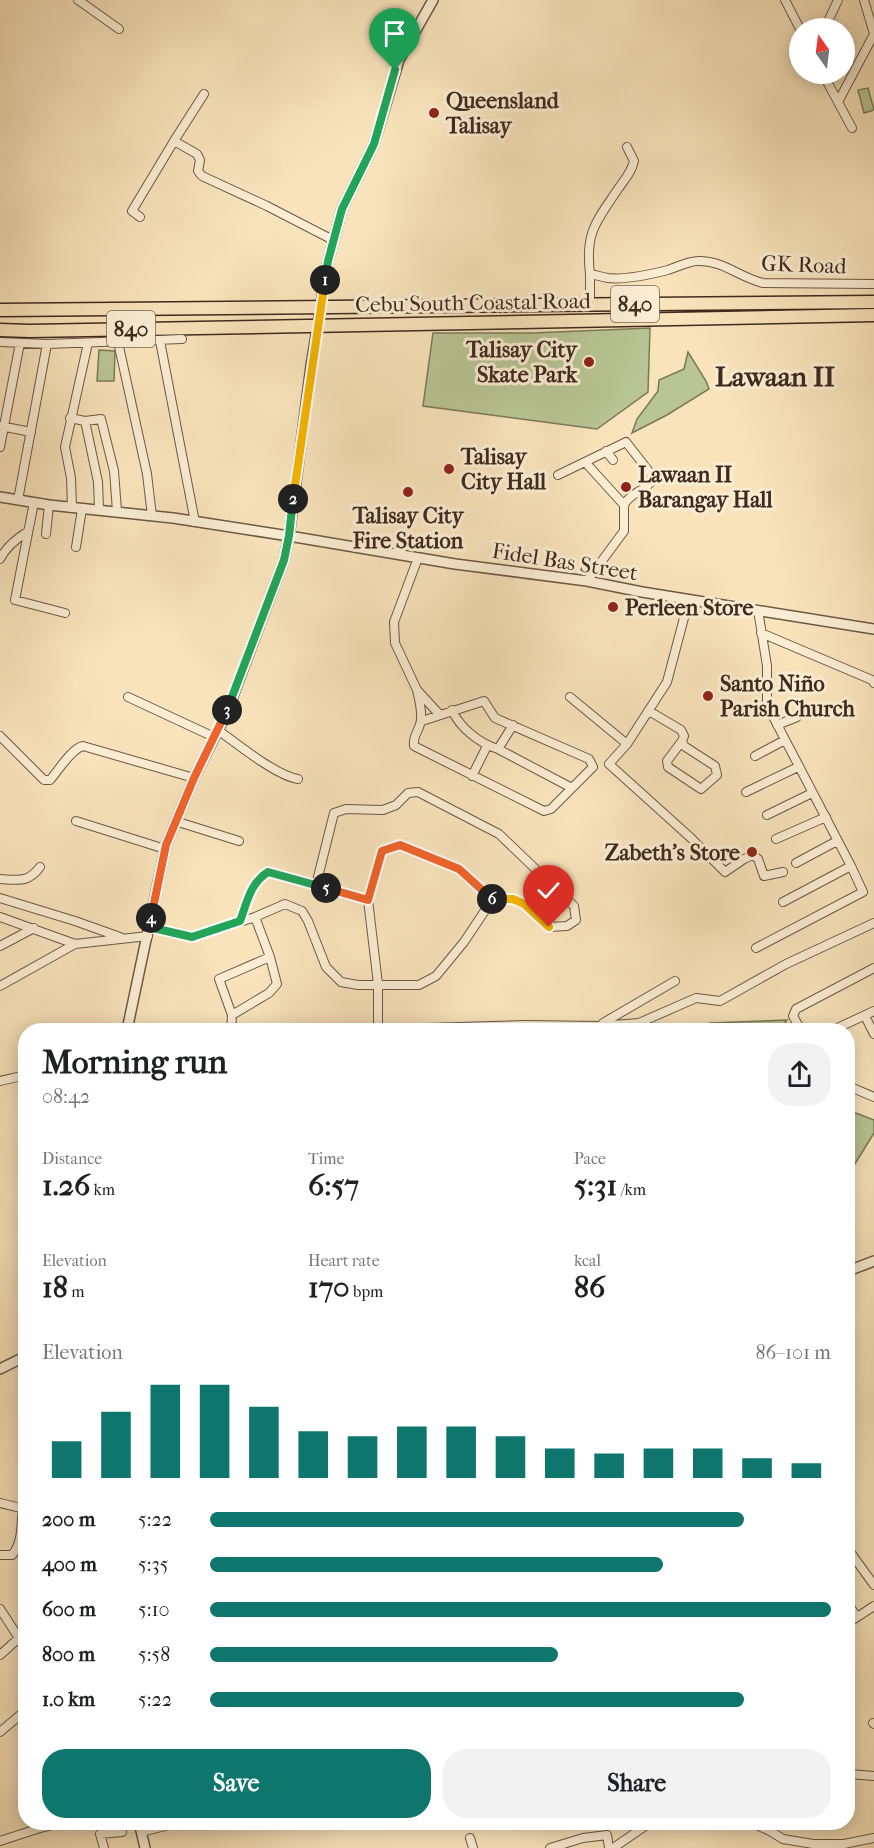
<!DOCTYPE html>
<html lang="en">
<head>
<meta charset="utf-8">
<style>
  body { margin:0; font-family:"IM FELL French Canon",serif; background:#f2f2f2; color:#202124; height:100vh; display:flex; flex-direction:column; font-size:22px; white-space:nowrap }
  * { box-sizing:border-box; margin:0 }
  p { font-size:20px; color:#757577 }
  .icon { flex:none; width:33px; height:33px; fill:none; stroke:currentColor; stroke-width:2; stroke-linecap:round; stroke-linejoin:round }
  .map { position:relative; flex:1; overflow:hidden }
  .details { position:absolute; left:18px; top:1023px; width:837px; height:807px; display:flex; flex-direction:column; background:#fff; border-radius:24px; box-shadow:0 3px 15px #0003 }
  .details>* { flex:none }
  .needle { width:39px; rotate:346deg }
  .fabs { position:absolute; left:789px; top:18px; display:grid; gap:12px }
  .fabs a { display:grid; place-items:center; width:66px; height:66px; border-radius:50%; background:#fff; box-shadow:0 3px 15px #0003; font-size:30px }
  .pin { position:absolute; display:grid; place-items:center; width:51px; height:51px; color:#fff; margin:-62px -26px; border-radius:50% 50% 50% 0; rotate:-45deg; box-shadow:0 0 6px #0007 }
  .pin .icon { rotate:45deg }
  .km { position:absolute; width:30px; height:30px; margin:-15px; border-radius:50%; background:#222; color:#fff; font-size:16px; line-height:30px; text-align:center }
  .round { display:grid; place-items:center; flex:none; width:63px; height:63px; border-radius:24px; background:#f2f2f2 }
  .headline { display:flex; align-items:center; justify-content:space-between; height:102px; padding:0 24px }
  h1 { font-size:33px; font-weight:800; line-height:45px }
  .stats { display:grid; grid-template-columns:repeat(3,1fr); gap:9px; height:102px; padding:6px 24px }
  .stats div { display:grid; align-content:center }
  .stats b { font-size:30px; font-weight:800 }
  .stats small { font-size:16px; font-weight:400 }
  .stats p { font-size:16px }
  .chart { height:168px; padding:12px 24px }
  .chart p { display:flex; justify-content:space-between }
  .chart svg { width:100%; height:108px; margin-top:6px; stroke:#0f766e; stroke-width:6 }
  .action { display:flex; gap:12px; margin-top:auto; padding:12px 24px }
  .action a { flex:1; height:69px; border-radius:24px; background:#0f766e; color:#fff; font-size:24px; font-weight:800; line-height:69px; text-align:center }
  .action a+a { background:#f2f2f2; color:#202124 }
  ul { padding:0 24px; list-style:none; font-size:20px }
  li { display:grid; grid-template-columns:96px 72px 1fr; align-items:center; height:45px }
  li i { height:15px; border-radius:8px; background:#0f766e }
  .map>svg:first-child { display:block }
  .green { fill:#b8c594; stroke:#7b7859; stroke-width:1.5 }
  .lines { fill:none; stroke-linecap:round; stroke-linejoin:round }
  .minor-casing { stroke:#6c5845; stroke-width:10 }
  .tertiary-casing { stroke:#6c5845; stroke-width:12 }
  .trunk-casing { stroke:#3e2a1e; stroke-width:15 }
  .minor { stroke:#faedd3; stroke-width:8 }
  .tertiary { stroke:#faedd3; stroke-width:9 }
  .trunk { stroke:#f8e3bb; stroke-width:12 }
  .split-1-casing { stroke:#fff; stroke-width:12 }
  .split-2-casing { stroke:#fff; stroke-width:12 }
  .split-3-casing { stroke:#fff; stroke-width:12 }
  .split-4-casing { stroke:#fff; stroke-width:12 }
  .split-5-casing { stroke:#fff; stroke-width:12 }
  .split-6-casing { stroke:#fff; stroke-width:12 }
  .split-7-casing { stroke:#fff; stroke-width:12 }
  .split-1 { stroke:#22a559; stroke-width:8 }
  .split-2 { stroke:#f5b400; stroke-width:8 }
  .split-3 { stroke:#22a559; stroke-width:8 }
  .split-4 { stroke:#f0652b; stroke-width:8 }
  .split-5 { stroke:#22a559; stroke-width:8 }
  .split-6 { stroke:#f0652b; stroke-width:8 }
  .split-7 { stroke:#f5b400; stroke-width:8 }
  .poi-dot { fill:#8f2418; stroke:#faedd3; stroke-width:2 }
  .labels { text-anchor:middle; stroke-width:6; stroke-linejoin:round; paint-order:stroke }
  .shield { fill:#faedd3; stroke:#766454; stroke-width:1.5 }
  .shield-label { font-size:21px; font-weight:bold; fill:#3e2a1e }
  .poi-label { font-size:22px; font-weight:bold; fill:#3e2a1e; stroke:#faedd3; text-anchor:start }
  .street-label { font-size:22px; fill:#3e2a1e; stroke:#faedd3 }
  .district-label { font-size:28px; font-weight:bold; fill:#3e2a1e; stroke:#faedd3 }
</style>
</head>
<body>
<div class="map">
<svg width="874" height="1848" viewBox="0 0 874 1848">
  <rect width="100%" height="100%" fill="#f8e3bb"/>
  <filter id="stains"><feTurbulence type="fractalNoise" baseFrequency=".00333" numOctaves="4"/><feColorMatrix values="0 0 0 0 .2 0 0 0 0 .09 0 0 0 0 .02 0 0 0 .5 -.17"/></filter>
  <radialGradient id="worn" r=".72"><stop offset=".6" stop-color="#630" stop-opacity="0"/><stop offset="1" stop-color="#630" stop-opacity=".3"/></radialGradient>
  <path class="green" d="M868,88L874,110L864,113L858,90Z
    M650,328L648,392L597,429L423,406L433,333H533Z
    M99,350L115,351L114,381H97Z
    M688,352L706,381L709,389L667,415L632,433L637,419L658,391L659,380L684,369Z
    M787,1020L780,1030H697L710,1023Z
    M848,1110L874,1120V1133L848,1175Z"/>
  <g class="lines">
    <g class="minor-casing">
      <path id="minor" d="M78,0L119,29
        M785,0L800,29
        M864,0L874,34
        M825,28L838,0
        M823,74L852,128
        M838,102L874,34
        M174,141L204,94
        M140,217L132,211L174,141L197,154L200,160L198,171L202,176L267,206L333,240
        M590,274C585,232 596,222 618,189C625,179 631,173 634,161L627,147
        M590,304V274C596,275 602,277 608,278C624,280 652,274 668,270C677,267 689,261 698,261C722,260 741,278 763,283L874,284
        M160,341L195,522
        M0,342L47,344L182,339
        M118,342L147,474L152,516
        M70,418L85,421L98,482L99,509
        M85,421L101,419L114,471L117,511
        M0,426L31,432
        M0,447L20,343
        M606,451L613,460
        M585,462L624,505
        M558,475L626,442L654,478C647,491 630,492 624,505V531L587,581
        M18,500L47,344
        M34,502L15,600L65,613
        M72,508L71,478L65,447L88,343
        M46,534L49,505
        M76,547L82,509
        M418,558L394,622L395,643L417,690L439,714
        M0,559C6,547 16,539 27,532
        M689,599L667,682L627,744L609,764L691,838L725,872L744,859L753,855L758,859L764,876L783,872
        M761,633L872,680L874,683
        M417,690C419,699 422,710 421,719C421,729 412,735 414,746L544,811L551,809L593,767L589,759L495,718L484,701L422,721
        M128,697L214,737
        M570,697L627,744
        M452,710C460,728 479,743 498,749L572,788
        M649,711L681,730L684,736L682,741L684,746L715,766L717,775L701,789L668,767L667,761L682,741
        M777,725L797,717
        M218,730C237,744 277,776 298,779
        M0,736L44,780H50C58,771 72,748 83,746L194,778
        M498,749L513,725
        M755,756L785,740
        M472,776L487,746
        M746,792L798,767
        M767,815L812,793
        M76,821L165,849
        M175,821L239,841
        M776,839L826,817
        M796,863L837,841
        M0,879C19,880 28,883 40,867
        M316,885L334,813L346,809L383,810L396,805L408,793L418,792L499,834L574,906L576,920L567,926L549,927L524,904L513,899L492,900L459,869L401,845L382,851L368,900L378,984V1029
        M0,898L75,921L120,937
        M783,902L851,866
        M0,917L75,944L148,936
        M240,922C247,903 250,883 268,872L368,900
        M149,927L192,937L255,917L285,904L302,911L308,921L326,967L341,982L358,985H419L436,976L464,942L492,900
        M0,946L34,928
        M756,948L863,892L851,866L767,705V666L758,610
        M0,986L75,944
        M232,1015L269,993L277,984L270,957L255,917
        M865,1016L874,1034
        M603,1023L675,981
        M231,1030L232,1015L219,979L270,957
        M359,1030L525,1025L599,1026L639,1023L696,998L720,1001L786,964L874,923
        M801,1030L793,1016L796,1009L874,968
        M833,1030L874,1011
        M0,1081L26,1075
        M848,1086L874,1097
        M0,1503L25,1509
        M848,1549L874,1585
        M0,1555H12C23,1543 21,1523 23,1508
        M848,1604L857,1617
        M0,1609L19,1638L0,1655
        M848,1623L874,1606
        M873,1723L874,1724
        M0,1732L26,1710
        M848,1774L874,1776
        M234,1822H235
        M750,1822L770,1831L783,1839L813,1844H844L874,1838
        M141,1832L181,1822
        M470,1838L473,1848
        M0,1841L37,1829L63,1822
        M616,1846L651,1822
        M104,1848L100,1834L122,1832
        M550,1848L583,1838L607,1835L609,1848"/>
    </g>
    <g class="tertiary-casing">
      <path id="tertiary" d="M0,497L49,505L173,518L289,536L455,564L587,581L642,592L874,629
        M127,1030L166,845L194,778L227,712L284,560L289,536L311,366L328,261L342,209L374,144L399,60L433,0
        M848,1271L874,1261
        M0,1369L26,1356
        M139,1822L145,1848"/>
    </g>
    <g class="trunk-casing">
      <path id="trunk" d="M0,310L874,302
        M0,330L30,331C311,325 593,322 874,315"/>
    </g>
    <use href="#minor" class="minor"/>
    <use href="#tertiary" class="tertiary"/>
    <use href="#trunk" class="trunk"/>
  </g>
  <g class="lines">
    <g class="split-1-casing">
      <path id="split-1" d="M325,280L328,261L342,209L374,144L395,70"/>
    </g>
    <g class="split-2-casing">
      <path id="split-2" d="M293,499L325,280"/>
    </g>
    <g class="split-3-casing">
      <path id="split-3" d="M227,710L284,560L289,536L293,499"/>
    </g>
    <g class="split-4-casing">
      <path id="split-4" d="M151,918L166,845L194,778L227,710"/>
    </g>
    <g class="split-5-casing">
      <path id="split-5" d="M151,918L149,927L192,937L240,921C247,903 250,883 268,872L326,888"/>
    </g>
    <g class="split-6-casing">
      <path id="split-6" d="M326,888L368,900L382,851L400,845L459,869L492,899"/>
    </g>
    <g class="split-7-casing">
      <path id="split-7" d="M492,899H513L524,904L549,927"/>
    </g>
    <use href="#split-1" class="split-1"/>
    <use href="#split-2" class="split-2"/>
    <use href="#split-3" class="split-3"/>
    <use href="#split-4" class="split-4"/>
    <use href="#split-5" class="split-5"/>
    <use href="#split-6" class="split-6"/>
    <use href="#split-7" class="split-7"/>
  </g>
  <g class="poi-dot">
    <circle cx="434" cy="113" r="6"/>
    <circle cx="589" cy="362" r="6"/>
    <circle cx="449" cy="469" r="6"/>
    <circle cx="626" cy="487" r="6"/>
    <circle cx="408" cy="492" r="6"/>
    <circle cx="613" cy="607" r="6"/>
    <circle cx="708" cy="696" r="6"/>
    <circle cx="752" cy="852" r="6"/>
  </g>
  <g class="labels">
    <g class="shield">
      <rect x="611" y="286" width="48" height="36" rx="4.5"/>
      <rect x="107" y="311" width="48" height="36" rx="4.5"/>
    </g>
    <g class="shield-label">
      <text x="635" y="311">840</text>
      <text x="131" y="336">840</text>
    </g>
    <g class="poi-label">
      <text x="446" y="108">Queensland<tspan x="446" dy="25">Talisay</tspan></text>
      <text x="577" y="357" text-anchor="end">Talisay City<tspan x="577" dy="25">Skate Park</tspan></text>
      <text x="461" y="464">Talisay<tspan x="461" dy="25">City Hall</tspan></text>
      <text x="638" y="482">Lawaan II<tspan x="638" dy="25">Barangay Hall</tspan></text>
      <text x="408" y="523" text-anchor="middle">Talisay City<tspan x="408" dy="25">Fire Station</tspan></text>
      <text x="625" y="615">Perleen Store</text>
      <text x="720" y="691">Santo Niño<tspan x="720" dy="25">Parish Church</tspan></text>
      <text x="740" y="860" text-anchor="end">Zabeth's Store</text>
    </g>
    <g class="street-label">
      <text transform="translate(804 264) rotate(2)" y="8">GK Road</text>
      <text transform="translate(473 302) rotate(-1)" y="8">Cebu South Coastal Road</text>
      <text transform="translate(565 561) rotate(9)" y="8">Fidel Bas Street</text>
    </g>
    <g class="district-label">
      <text x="775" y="386">Lawaan II</text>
    </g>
  </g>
  <rect width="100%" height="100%" filter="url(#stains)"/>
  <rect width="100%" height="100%" fill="url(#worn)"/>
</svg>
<div class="fabs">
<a><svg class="needle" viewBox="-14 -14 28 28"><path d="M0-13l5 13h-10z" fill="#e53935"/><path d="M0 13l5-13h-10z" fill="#757577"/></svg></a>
</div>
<div class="pin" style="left:395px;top:70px;background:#1e9e55"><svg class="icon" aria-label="arrive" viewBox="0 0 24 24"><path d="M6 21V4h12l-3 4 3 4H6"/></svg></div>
<div class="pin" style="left:549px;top:927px;background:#d93025"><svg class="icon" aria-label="check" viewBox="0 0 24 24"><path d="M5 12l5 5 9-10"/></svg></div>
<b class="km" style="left:325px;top:280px">1</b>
<b class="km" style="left:293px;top:499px">2</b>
<b class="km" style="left:227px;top:710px">3</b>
<b class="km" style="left:151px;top:918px">4</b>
<b class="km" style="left:326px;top:888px">5</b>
<b class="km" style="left:492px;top:899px">6</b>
<section class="details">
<div class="headline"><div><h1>Morning run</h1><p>08:42</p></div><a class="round"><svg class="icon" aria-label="share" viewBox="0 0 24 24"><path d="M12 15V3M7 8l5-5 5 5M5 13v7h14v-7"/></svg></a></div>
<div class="stats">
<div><p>Distance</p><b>1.26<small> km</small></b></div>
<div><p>Time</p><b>6:57</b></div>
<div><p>Pace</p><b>5:31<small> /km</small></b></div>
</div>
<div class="stats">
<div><p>Elevation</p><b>18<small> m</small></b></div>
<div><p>Heart rate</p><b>170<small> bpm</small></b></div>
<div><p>kcal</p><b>86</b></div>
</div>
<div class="chart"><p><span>Elevation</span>86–101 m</p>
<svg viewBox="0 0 160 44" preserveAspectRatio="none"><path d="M5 44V29M15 44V17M25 44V6M35 44V6M45 44V15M55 44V25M65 44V27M75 44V23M85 44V23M95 44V27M105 44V32M115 44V34M125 44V32M135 44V32M145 44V36M155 44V38"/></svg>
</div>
<ul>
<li><b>200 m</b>5:22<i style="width:86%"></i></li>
<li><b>400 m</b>5:35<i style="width:73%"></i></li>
<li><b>600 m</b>5:10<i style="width:100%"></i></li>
<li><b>800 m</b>5:58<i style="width:56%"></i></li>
<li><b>1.0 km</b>5:22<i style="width:86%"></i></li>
</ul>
<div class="action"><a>Save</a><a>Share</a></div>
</section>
</div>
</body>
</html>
